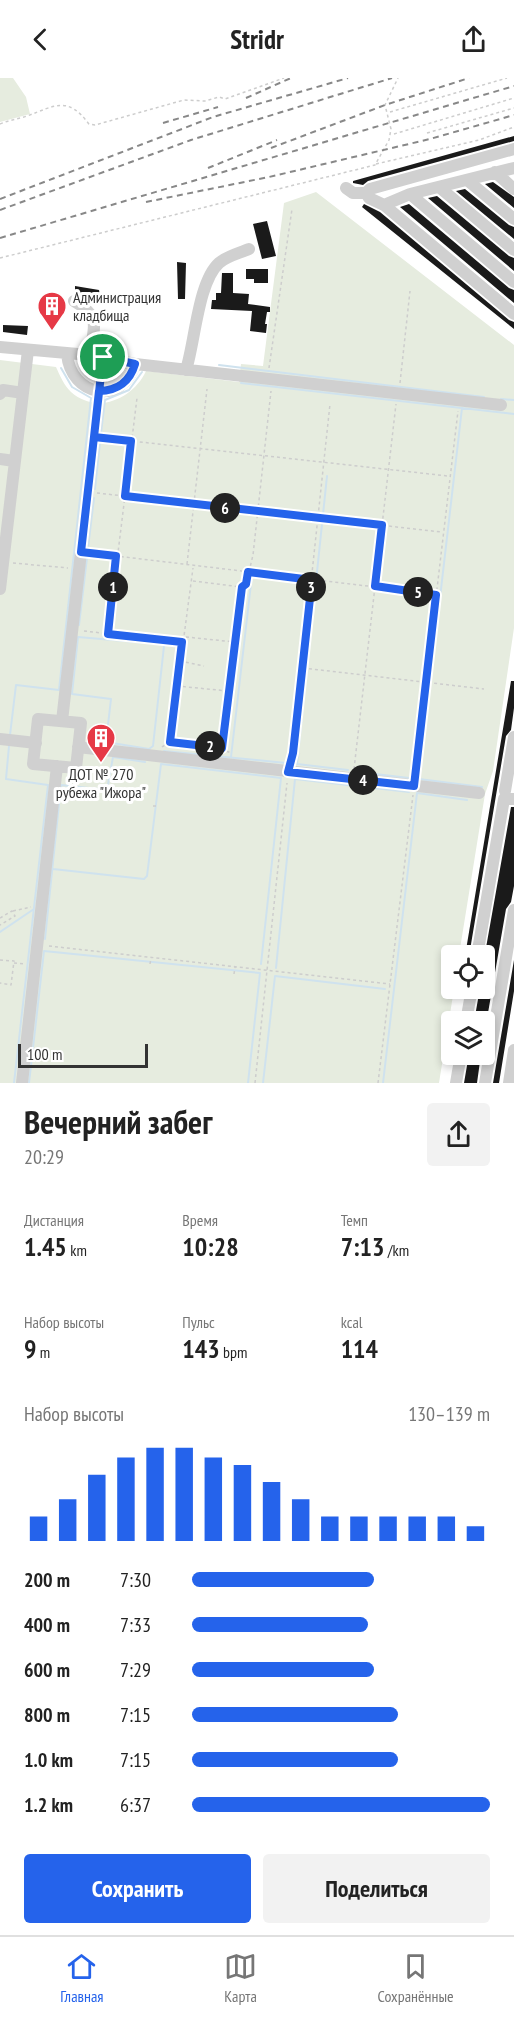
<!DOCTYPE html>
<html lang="ru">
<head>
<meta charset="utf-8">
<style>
  body { margin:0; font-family:"PT Sans Narrow",sans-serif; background:#f2f2f2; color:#222; height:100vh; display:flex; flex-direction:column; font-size:22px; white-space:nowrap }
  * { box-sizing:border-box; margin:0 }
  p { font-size:20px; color:#767676 }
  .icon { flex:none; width:33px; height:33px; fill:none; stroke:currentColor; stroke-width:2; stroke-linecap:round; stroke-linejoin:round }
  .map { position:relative; height:1005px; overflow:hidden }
  .panel { display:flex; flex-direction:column; background:#fff; flex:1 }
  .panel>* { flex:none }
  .controls { position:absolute; left:441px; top:867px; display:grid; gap:12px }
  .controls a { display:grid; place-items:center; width:54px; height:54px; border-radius:6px; background:#fff; box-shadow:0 3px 9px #0003; font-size:30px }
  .scale { position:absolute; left:18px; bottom:15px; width:130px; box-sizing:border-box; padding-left:6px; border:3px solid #333; border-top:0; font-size:16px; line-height:21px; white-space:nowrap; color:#333; -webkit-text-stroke:4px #fff; paint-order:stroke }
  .pin { position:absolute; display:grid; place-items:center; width:51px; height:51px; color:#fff; margin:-26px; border:3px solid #fff; border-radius:50%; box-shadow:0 2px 6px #0007 }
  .km { position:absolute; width:30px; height:30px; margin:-15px; border-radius:50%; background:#222; color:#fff; font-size:16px; line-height:30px; text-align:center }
  .round { display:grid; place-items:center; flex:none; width:63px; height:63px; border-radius:6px; background:#f2f2f2 }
  .headline { display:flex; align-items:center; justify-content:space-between; height:102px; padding:0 24px }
  h1 { font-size:33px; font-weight:600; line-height:45px }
  .figures { display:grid; grid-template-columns:repeat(3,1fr); gap:9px; height:102px; padding:6px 24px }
  .figures div { display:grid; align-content:center }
  .figures b { font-size:26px; font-weight:600 }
  .figures small { font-size:16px; font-weight:400 }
  .figures p { font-size:16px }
  .chart { height:168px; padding:12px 24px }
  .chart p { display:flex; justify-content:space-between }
  .chart svg { width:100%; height:108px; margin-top:6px; stroke:#2563eb; stroke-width:6 }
  .action { display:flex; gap:12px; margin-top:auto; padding:12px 24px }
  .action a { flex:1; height:69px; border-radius:6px; background:#2563eb; color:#fff; font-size:24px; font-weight:600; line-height:69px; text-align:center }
  .action a+a { background:#f2f2f2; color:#222 }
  ul { padding:0 24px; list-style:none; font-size:20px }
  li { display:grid; grid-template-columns:96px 72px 1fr; align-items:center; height:45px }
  li i { height:15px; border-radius:8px; background:#2563eb }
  header { display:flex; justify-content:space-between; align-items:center; height:78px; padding:0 24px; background:#fff; font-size:27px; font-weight:600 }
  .dock { display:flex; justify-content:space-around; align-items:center; height:84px; border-top:2px solid #e0e0e0; background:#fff; font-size:16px; color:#767676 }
  .dock a { display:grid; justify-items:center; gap:3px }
  .dock .on { color:#2563eb }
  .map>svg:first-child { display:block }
  .green { fill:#e6ecdf }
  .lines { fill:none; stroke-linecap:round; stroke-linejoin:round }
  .stream { stroke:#cfe2ee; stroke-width:2 }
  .building { fill:#1a1a1a }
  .path { stroke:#cdcdcd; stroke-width:1.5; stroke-dasharray:3 3; stroke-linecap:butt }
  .minor { stroke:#d0d0d0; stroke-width:12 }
  .rail { stroke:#888; stroke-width:2; stroke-dasharray:6 4.5; stroke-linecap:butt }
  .route-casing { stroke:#fff; stroke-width:12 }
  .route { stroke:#2563eb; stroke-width:8 }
  .labels { text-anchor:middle; stroke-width:6; stroke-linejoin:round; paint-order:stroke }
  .poi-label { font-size:16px; fill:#333; stroke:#fff; text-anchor:start }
</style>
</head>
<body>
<header><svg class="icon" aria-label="back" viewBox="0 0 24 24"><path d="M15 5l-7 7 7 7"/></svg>Stridr<svg class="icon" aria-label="share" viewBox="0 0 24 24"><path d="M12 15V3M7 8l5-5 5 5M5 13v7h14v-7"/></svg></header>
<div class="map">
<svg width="514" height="1005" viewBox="0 0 514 1005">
  <rect width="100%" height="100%" fill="#fff"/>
  <path class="green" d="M0,0H13L26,19L30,36L0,44Z
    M316,114L514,267V550L493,693L485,716L459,877L452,878V910L454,911L439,1005H0V282L56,289C60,298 64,307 71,314C97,337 133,321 146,293L239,304L241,286L263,288L284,125Z"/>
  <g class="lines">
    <path class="stream" d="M219,287L484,319
      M241,305L514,336
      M501,321L514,322
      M462,330L419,701L482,709
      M101,355L105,322L129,312L142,294
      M327,398L297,686L348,692
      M95,411L100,364
      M88,470L94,420
      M79,547L87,480
      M159,566L78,559L72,616L111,621L106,664L149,671L153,668L164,568
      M10,657L16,607L59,612L91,320L72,309L61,290
      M9,668L6,701L48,707L14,1005
      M164,673L286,685
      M231,679L252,497
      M358,694L409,700
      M53,791L144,801L147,798L161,686L281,700L261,886
      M0,854L34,831
      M45,861L61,707L107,712L113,679L145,684
      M276,890L295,701L409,714
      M29,1005L44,873L260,895L248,1005
      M263,1005L275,898L385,911
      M383,1005L417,715L467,722"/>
  </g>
  <path class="building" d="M514,58V63L368,103L363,107L353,105V103Z
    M493,104L514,119V130L485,106Z
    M465,111L509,147L514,149V161L456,113Z
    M437,118L509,178L514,180V193L428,120Z
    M364,126L380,134L509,242L514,244V251L362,129Z
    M409,126L509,210L514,212V225L400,129Z
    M267,143L276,178L262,181L253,146Z
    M177,184L186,185L185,221H178Z
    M246,191H268V205H254V201H246Z
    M222,195H233V215L249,216L248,226L270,229V234H267L265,246H267L266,255L250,253L252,233L211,231L212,222H216V215H221Z
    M75,208L99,212L100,218L95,221L80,217L75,215Z
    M3,247L28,248L27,257L3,254Z
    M511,603H514V630L511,652L506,658L469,878H465Z
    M511,729H514V808L511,824L506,831L484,958V944H474L480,910H484V881Z
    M514,882V913L499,1005H493Z
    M469,976H481L477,1005H464Z"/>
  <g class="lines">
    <path class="path" d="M390,34L507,0
      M0,46C9,42 18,41 27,38C55,28 67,17 89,46L95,47L184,22L205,23L219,19L225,21L284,0
      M427,55L514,30
      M394,56L514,20
      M376,86L479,62L514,49
      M0,180L375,87L389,62L391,51L385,27L398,0
      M269,290L292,131
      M400,305L410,213
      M104,360L448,398
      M97,415L441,454
      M91,475L434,516
      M13,485L68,490
      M187,486L207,311
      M193,503L241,509
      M84,553L181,564
      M108,556L137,320
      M186,559L235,564
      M180,583L204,588
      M303,590L484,611
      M177,608L228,613
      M297,643L303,644
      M170,664L193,490
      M162,669C174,659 218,669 231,675
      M222,670L242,509L246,506L253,477L271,313
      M294,675L300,676
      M292,683L330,326
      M354,691L396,326
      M415,697L458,333
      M153,728H158
      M13,833L31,829
      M0,840L12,833L15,838L0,847
      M49,868L390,906
      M0,882L14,883L11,907L0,905
      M14,885L25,886
      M150,886L151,880
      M234,896L235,889
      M255,1005L287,705
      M378,1005L413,717"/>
    <path class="minor" d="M495,94L514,111
      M467,102L514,141
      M439,109L514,172
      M346,110L353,115H366L370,111L514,71
      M366,115L369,120L384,127L514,236
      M410,116L514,204
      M384,127L410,116L514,90
      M74,223C102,239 94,250 89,277
      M0,269L89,277L135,286L501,327
      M67,276C71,319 122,328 135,286
      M186,292C195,264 198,204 219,185C227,178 240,175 249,171
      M0,316L3,312L23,315
      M0,381L14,383
      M0,511L28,272
      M38,641L81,645L76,690L33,686Z
      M62,643L103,279
      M0,661L36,665
      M78,669L479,715
      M505,713L514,659
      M477,878L504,721H514
      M466,944L472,910
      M22,1005L57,688
      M456,1005L461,976
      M485,1005L514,832
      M509,1005L514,972"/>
    <path class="rail" d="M246,20L291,0
      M163,45L218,29
      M271,70L385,27L469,0
      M208,90L277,62
      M0,121L213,39L348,0
      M146,124L269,99L430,61L514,37
      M0,132L191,62L392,0
      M0,160L514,8"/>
  </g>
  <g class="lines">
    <g class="route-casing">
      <path id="route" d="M103,279C96,344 88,409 81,474L116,478L108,556L182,564L170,664L222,670L242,509L246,506L248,494L312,502L293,675L288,694L414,708L436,517L375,508L382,447L125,418L131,363L94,359L99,313C118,313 130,303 135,286L103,279"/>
    </g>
    <use href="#route" class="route"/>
  </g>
  <defs>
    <g id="building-pin" transform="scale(1.5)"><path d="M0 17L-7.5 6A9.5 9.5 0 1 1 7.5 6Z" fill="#e63946" stroke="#fff"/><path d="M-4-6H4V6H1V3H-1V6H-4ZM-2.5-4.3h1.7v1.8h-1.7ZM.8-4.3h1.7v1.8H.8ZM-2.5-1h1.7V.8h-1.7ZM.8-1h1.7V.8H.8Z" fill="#fff"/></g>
  </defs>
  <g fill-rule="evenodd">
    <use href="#building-pin" x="52" y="228"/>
    <use href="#building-pin" x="101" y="660"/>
  </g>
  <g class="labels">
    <g class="poi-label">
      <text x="73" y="225">Администрация<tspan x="73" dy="18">кладбища</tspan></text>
      <text x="101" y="702" text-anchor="middle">ДОТ № 270<tspan x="101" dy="18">рубежа "Ижора"</tspan></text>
    </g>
  </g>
</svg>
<div class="controls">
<a><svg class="icon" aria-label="locate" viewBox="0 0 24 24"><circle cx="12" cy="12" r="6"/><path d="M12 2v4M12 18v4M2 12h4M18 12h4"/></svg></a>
<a><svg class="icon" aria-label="layers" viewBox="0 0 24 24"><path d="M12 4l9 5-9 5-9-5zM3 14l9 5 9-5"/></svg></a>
</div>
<div class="scale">100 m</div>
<div class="pin" style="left:103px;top:279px;background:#1e9e55"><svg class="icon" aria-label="arrive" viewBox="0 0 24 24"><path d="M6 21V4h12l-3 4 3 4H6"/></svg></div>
<b class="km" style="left:113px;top:509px">1</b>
<b class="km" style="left:210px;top:668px">2</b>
<b class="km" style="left:311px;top:509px">3</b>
<b class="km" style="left:363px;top:702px">4</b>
<b class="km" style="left:418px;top:514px">5</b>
<b class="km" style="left:225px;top:430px">6</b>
</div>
<section class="panel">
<div class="headline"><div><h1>Вечерний забег</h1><p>20:29</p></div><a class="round"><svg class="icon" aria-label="share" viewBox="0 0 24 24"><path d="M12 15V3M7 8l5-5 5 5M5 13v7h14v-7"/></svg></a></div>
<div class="figures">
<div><p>Дистанция</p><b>1.45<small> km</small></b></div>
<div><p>Время</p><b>10:28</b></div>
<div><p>Темп</p><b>7:13<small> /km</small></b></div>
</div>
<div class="figures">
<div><p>Набор высоты</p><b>9<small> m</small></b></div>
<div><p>Пульс</p><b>143<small> bpm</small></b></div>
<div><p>kcal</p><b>114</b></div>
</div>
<div class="chart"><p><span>Набор высоты</span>130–139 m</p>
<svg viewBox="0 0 160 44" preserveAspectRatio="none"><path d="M5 44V34M15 44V27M25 44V17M35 44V10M45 44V6M55 44V6M65 44V10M75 44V13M85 44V20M95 44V27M105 44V34M115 44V34M125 44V34M135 44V34M145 44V34M155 44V38"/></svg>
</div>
<ul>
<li><b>200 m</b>7:30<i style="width:61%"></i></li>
<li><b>400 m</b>7:33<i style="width:59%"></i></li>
<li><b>600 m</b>7:29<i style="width:61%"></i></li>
<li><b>800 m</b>7:15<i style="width:69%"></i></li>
<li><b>1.0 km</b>7:15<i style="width:69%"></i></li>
<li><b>1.2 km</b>6:37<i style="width:100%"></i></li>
</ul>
<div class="action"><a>Сохранить</a><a>Поделиться</a></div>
</section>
<nav class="dock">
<a class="on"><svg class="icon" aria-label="home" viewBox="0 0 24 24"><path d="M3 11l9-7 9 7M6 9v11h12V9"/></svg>Главная</a>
<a><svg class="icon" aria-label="map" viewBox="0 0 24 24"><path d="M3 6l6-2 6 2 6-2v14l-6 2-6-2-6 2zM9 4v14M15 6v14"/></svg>Карта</a>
<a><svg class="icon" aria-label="saved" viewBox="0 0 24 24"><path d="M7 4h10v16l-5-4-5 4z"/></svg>Сохранённые</a>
</nav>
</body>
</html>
